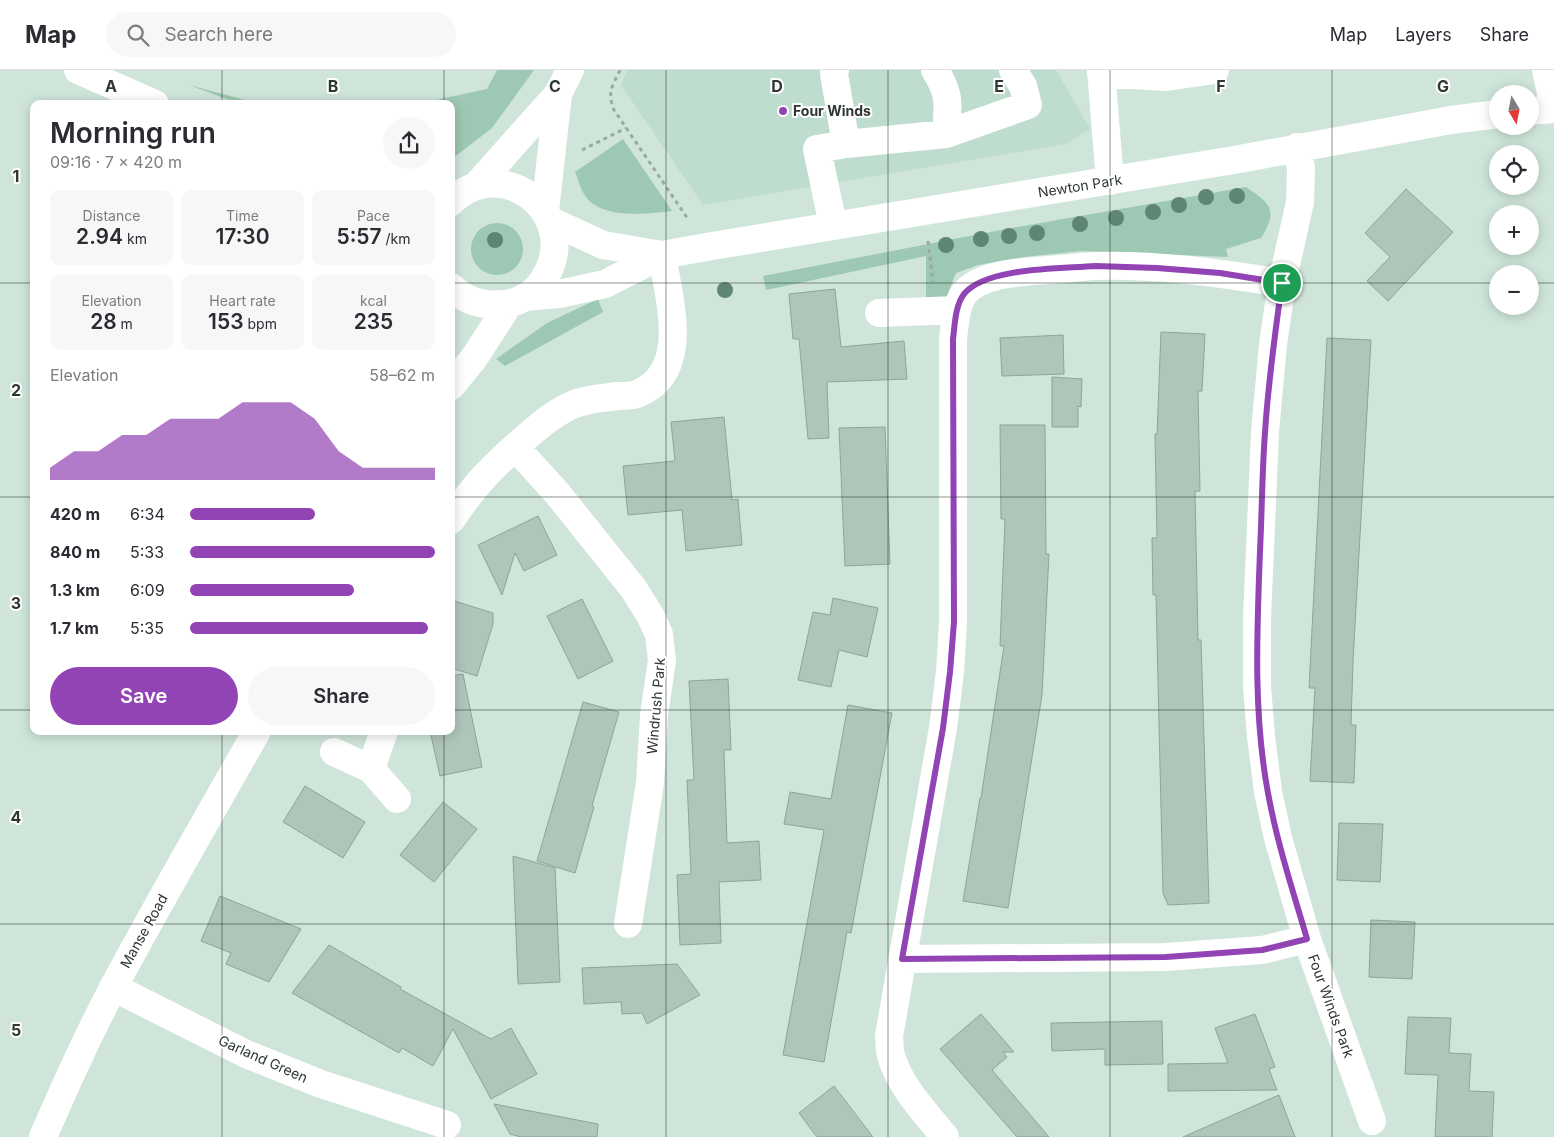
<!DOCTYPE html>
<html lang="en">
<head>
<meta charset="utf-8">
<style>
  body { margin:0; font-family:Inter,sans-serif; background:#f7f7f7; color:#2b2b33; height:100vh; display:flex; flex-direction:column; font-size:19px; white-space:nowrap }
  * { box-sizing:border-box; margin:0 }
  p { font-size:16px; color:#7c7c81 }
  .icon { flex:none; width:28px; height:28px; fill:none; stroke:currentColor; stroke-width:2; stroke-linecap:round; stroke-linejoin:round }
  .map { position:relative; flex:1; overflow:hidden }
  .details { position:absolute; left:30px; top:30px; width:425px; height:635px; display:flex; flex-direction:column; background:#fff; border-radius:10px; box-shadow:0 2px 12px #0003 }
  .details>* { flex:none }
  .needle { width:32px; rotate:170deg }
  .controls { position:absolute; left:1489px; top:15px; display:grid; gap:10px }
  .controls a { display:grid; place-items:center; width:50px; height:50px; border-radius:50%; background:#fff; box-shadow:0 2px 12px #0003; font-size:25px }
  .pin { position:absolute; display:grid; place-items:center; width:42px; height:42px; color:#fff; margin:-21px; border:2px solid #fff; border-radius:50%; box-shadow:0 1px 5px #0007 }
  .round { display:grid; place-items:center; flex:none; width:52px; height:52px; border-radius:26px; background:#f7f7f7 }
  .overview { display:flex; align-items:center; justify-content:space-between; height:85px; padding:0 20px }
  h1 { font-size:28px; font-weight:600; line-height:38px }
  .metrics { display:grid; grid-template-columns:repeat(3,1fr); gap:8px; height:85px; padding:5px 20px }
  .metrics div { display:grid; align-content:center; border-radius:10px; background:#f7f7f7; text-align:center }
  .metrics b { font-size:21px; font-weight:600 }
  .metrics small { font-size:14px; font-weight:400 }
  .metrics p { font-size:14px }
  .chart { height:140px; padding:10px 20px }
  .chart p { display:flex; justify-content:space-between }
  .chart svg { width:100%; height:90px; margin-top:5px; fill:#9244b4; opacity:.7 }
  .cta { display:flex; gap:10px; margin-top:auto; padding:10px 20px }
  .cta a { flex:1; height:58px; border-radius:30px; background:#9244b4; color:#fff; font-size:20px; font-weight:600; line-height:58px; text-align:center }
  .cta a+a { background:#f7f7f7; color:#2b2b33 }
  ul { padding:0 20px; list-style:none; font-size:16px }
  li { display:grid; grid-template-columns:80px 60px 1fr; align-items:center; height:38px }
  li i { height:12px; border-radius:6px; background:#9244b4 }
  header { display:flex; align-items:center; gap:30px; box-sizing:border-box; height:70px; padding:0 25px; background:#fff; border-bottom:1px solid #e1e1e2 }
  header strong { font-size:24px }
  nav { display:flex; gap:28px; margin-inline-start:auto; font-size:18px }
  .search { width:350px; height:45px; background:#f7f7f7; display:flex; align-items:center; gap:12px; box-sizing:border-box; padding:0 18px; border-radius:28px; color:#7c7c81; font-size:19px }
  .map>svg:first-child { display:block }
  .built { fill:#beddce }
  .green { fill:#9dc8b3 }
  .building { fill:#afc5ba; stroke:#8ea399 }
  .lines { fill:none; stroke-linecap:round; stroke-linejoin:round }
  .path { stroke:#98aaa1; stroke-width:3; stroke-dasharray:4 4; stroke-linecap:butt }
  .minor { stroke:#fff; stroke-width:28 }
  .tree { fill:#5f8576 }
  .route-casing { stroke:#fff; stroke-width:10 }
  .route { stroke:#9244b4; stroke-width:6 }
  .grid { fill:none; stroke:#2e3732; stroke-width:1; stroke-opacity:0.55 }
  .poi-dot { fill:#9244b4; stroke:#fff; stroke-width:2 }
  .labels { text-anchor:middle; stroke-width:4; stroke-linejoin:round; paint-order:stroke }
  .poi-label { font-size:14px; font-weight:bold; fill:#2e3732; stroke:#fff; text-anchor:start }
  .street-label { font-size:14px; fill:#2e3732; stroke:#fff }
  .grid-label { font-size:16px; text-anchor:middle; font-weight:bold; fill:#2e3732; stroke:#fff; stroke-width:4; stroke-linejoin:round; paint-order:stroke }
</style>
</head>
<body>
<header>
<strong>Map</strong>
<div class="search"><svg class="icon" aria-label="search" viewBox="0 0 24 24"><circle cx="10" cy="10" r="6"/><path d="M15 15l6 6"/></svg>Search here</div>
<nav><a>Map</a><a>Layers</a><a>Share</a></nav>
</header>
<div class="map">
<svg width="1554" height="1067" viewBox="0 0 1554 1067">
  <rect width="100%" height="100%" fill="#cfe5da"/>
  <path class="built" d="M627,0H1056L1090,59L1066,74L703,135L621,15Z"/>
  <path class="green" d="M497,0H534L492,58L457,85L451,86V34H417L487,19Z
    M189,15L260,34H240Z
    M623,69L672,141C647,144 599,150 584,124C580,118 578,109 575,102Z
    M1246,117C1270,133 1279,140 1261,168L1226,179L1228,187L1080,181L1024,187L978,195L956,203L946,228L926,229V186L766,220L763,206L1011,158Z
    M471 179a26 26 0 1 1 52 0a26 26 0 1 1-52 0Z
    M598,229L603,242L505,296L496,289L547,253Z"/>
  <path class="building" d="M1406,119L1453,162L1388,231L1367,211L1390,187L1365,163Z
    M835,219L841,277L904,271L907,309L827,312L829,368L808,369L799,269H793L789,224Z
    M1161,262L1205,264L1202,321H1198L1200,421H1195L1198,570H1201L1209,833L1168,835L1163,823L1156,525H1153L1152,468H1157L1155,364H1157Z
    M1063,265L1064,304L1002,306L1000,268Z
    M1327,268L1371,270L1353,591L1351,655H1356L1354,713L1310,711L1315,618H1309Z
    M1052,307L1082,309L1081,337L1078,336V357H1052Z
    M724,347L732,430L738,429L742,475L686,481L682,440L628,445L623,396L675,391L671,352Z
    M1000,355H1045L1046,484H1049L1042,625L1008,838L963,831L980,728H981L1004,576H1000L1005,449H1001Z
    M885,357L890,494L845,496L839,358Z
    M538,446L557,485L524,501L515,483L502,525L478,475Z
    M833,528L878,538L867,587L839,580L831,617L798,610L813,542L830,545Z
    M582,529L613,591L578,609L547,546Z
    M451,530L493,543V554L477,606L451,598Z
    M463,604L482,697L440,706L430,661H451V606Z
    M728,609L731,680H724L727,773L759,771L761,810L719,812L721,873L680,875L677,805L691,804L687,710H694L689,611Z
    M583,632L619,642L592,736L594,737L575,803L537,791Z
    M848,635L892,643L851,863L847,862L824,992L783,985L824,760L784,754L790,722L831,729Z
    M305,716L365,752L343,788L283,752Z
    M443,732L477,759L434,812L400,785Z
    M1339,753L1383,754L1380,812L1337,810Z
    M513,786L555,798L560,912L518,914Z
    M220,826L301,859L269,912L226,894L231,883L201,871Z
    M1371,850L1415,852L1412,909L1369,907Z
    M329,875L401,917L400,919L491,969L511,958L537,1004L491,1029L453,959L433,996L402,978L399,983L292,923Z
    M677,894L700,925L647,954L642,943L622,944L621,932L584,934L582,898Z
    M981,944L1014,982H1003L1007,987L992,1000L1049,1067H1017L940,979Z
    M1255,944L1275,997L1269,999L1277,1020L1168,1021V994L1228,993L1215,958Z
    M1408,947L1451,948L1449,983L1471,984L1469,1021L1494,1022L1492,1067H1435L1438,1005L1405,1004Z
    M1162,951L1163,994L1105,995V979L1052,981L1051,953Z
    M834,1016L873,1067H817L799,1043Z
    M1279,1025L1295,1067H1183Z
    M494,1034L598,1054L597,1067H521L510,1064Z"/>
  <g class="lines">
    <path class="path" d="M620,0C612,17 607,22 614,40L688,149
      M582,80L626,58
      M928,171L933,212"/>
    <path class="minor" d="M78,0L155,34
      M835,0L834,4L846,74
      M935,0C951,26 948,34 946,64
      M1101,0L1110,111
      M1546,0L1554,37
      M1101,3L1166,7L1215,0
      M1530,41L1554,39
      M1297,77L1301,98L1300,132L1282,213L1273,274L1265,362L1257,549V617L1261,666L1268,722L1278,768L1307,869L1372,1051
      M476,116L558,24L570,0
      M451,132C504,80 586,148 542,212C534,224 518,233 504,234C484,236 466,232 451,217
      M545,141L558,24
      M551,151L603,175L662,185
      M833,155L817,79L846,74L946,64L1028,35L1023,16L1013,0
      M525,227L559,224L605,214L662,185L706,177L1234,90L1451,50L1498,44
      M879,243L957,240
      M451,316L474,288L509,234
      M515,377L557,423L633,518L650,545L659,564L662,590L654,645L650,713L628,854
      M451,450C474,415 493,396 524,369C539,356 553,344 570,336C585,329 602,328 618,326C624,326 631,326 637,324C692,303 669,229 662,185
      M334,682L371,699L397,729
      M371,699L384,661
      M902,889L1166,887L1262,880L1307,869
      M113,917L246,984L321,1014L447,1055
      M43,1067C65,1016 88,965 114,916C160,830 209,746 257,661
      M945,1067C926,1043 902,1019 892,989C889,982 890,973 889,966L943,658L950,602L953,552V269C955,255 955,238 963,225C979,203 1023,202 1048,200C1063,199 1079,197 1094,196C1157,194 1220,203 1282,213"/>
  </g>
  <g class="tree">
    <circle cx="1237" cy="126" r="8"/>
    <circle cx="1206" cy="127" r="8"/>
    <circle cx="1179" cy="135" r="8"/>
    <circle cx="1153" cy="142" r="8"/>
    <circle cx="1116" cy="148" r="8"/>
    <circle cx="1080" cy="154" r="8"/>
    <circle cx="1037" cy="163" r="8"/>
    <circle cx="1009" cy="166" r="8"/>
    <circle cx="981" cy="169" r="8"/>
    <circle cx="495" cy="170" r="8"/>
    <circle cx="946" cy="175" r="8"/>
    <circle cx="725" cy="220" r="8"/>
  </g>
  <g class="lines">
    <g class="route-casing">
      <path id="route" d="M1095,196L1157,198L1220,203L1282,213C1275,263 1268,313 1265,363C1262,402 1262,442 1260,481C1257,561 1253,643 1268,723C1277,773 1293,821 1307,869L1262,880L1166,887L902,889L943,658L950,602L954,552L953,269C955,254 955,236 964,224C986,197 1062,199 1095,196Z"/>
    </g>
    <use href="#route" class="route"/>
  </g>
  <path class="grid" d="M222,0V34M444,0V34M666,0V1067M888,0V1067M1110,0V1067M1332,0V1067M0,213H34M451,213H1498M1530,213H1554M0,427H34M451,427H1554M0,640H34M451,640H1554M222,661V1067M444,661V1067M0,854H1554"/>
  <circle class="poi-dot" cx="783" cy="41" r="5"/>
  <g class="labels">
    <g class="poi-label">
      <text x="793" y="46">Four Winds</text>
    </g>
    <g class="street-label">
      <text transform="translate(1080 116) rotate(-9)" y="5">Newton Park</text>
      <text transform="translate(656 636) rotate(-85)" y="5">Windrush Park</text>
      <text transform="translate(144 861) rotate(-61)" y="5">Manse Road</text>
      <text transform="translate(1331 936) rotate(70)" y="5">Four Winds Park</text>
      <text transform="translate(263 989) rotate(24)" y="5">Garland Green</text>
    </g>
  </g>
  <g class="grid-label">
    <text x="111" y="22">A</text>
    <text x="333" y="22">B</text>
    <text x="555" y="22">C</text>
    <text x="777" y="22">D</text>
    <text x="999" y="22">E</text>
    <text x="1221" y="22">F</text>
    <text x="1443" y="22">G</text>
    <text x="16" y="112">1</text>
    <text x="16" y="326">2</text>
    <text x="16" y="539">3</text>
    <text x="16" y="753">4</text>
    <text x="16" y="966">5</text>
  </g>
</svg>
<div class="controls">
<a><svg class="needle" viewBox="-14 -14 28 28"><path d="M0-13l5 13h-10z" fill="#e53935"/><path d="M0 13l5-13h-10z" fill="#7c7c81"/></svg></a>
<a><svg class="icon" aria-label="locate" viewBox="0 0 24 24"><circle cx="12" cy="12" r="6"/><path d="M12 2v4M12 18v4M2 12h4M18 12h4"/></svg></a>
<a>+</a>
<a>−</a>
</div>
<div class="pin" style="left:1282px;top:213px;background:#1e9e55"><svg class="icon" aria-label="arrive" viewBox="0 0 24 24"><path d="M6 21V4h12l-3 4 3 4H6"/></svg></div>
<section class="details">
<div class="overview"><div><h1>Morning run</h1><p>09:16 · 7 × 420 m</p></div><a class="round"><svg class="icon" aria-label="share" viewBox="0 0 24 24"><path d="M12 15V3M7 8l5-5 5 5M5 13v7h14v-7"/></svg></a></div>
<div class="metrics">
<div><p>Distance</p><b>2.94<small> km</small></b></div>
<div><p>Time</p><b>17:30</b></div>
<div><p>Pace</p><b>5:57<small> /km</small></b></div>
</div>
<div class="metrics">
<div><p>Elevation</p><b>28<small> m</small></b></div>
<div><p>Heart rate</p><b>153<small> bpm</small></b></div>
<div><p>kcal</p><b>235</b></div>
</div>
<div class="chart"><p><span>Elevation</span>58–62 m</p>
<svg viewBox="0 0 160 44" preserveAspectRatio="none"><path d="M0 44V38L10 30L20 30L30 22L40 22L50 14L60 14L70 14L80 6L90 6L100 6L110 14L120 30L130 38L140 38L150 38L160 38V44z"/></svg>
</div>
<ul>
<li><b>420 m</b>6:34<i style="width:51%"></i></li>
<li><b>840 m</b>5:33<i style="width:100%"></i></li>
<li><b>1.3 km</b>6:09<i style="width:67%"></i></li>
<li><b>1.7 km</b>5:35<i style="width:97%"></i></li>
</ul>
<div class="cta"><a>Save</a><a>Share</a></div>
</section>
</div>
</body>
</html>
